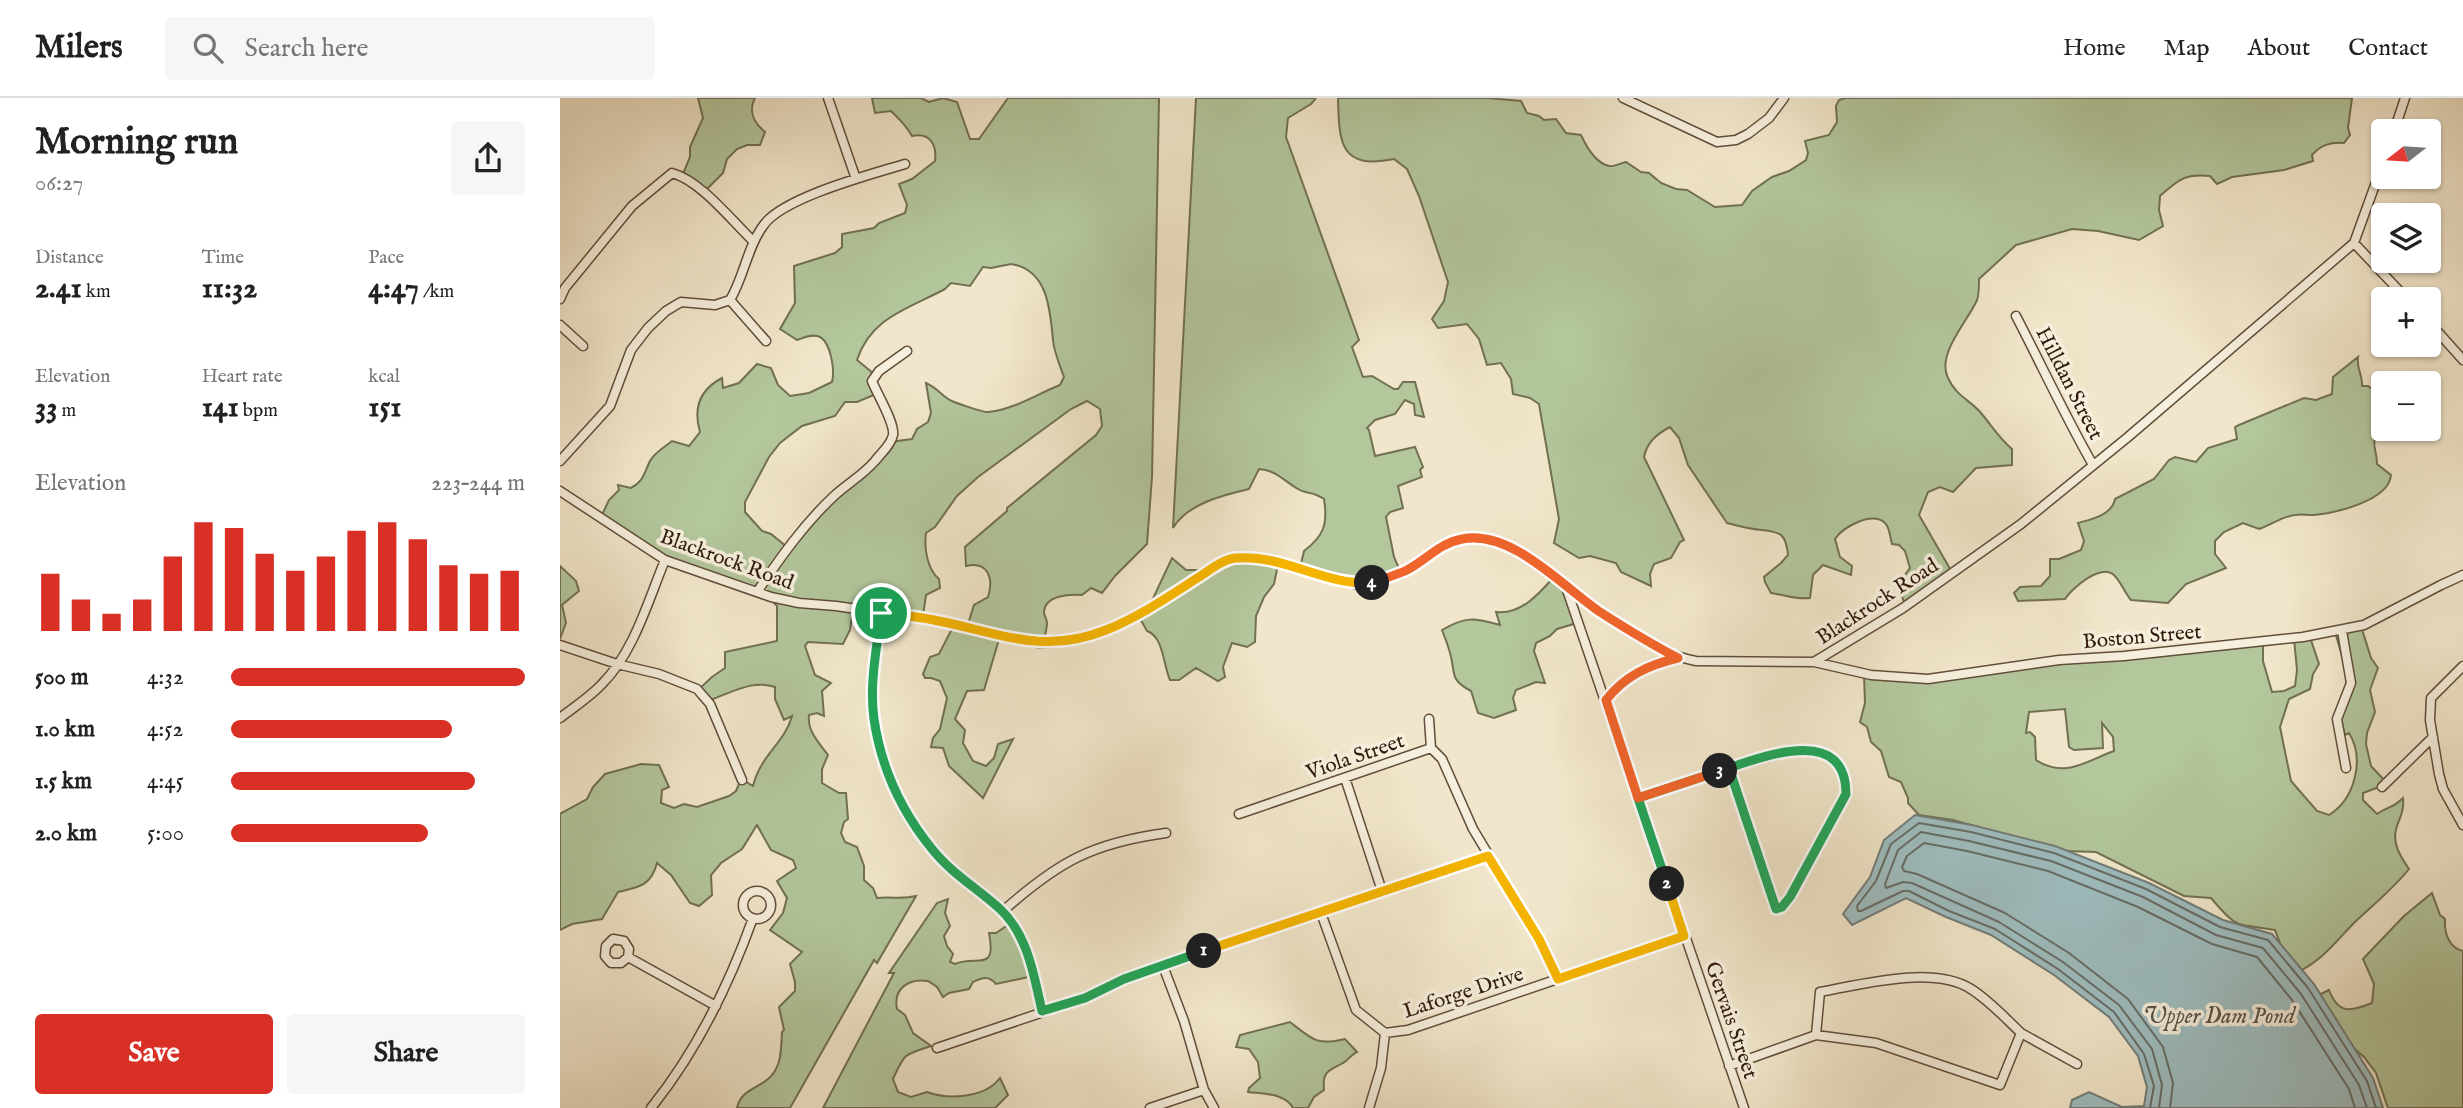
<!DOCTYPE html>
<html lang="en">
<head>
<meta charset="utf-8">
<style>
  body { margin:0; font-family:"IM FELL English",serif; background:#f6f6f6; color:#222; height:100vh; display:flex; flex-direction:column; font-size:26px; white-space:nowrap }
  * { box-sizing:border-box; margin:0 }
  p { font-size:23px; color:#767676 }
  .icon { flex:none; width:38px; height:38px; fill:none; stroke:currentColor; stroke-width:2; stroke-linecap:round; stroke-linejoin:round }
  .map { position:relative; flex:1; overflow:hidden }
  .details { display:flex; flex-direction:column; background:#fff; width:560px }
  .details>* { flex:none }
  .needle { width:46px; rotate:253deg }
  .buttons { position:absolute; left:1811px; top:21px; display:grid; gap:14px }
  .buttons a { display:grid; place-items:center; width:70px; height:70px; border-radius:7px; background:#fff; box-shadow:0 2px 5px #0004; font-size:35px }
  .pin { position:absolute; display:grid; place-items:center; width:60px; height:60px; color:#fff; margin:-30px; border:4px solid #fff; border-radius:50%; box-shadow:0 2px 7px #0007 }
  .km { position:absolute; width:35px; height:35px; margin:-18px; border-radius:50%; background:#222; color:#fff; font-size:19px; line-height:35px; text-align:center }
  .round { display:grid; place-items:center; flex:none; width:74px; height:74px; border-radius:7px; background:#f6f6f6 }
  .overview { display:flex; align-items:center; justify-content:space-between; height:119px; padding:0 35px }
  h1 { font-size:38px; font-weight:800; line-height:52px }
  .figures { display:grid; grid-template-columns:repeat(3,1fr); gap:10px; height:119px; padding:7px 35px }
  .figures div { display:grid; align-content:center }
  .figures b { font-size:30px; font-weight:800 }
  .figures small { font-size:19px; font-weight:400 }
  .figures p { font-size:19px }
  .chart { height:196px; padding:14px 35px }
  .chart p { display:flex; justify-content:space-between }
  .chart svg { width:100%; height:126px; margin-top:7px; stroke:#d93025; stroke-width:6 }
  .cta { display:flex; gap:14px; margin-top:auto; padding:14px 35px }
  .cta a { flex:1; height:80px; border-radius:7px; background:#d93025; color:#fff; font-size:28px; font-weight:800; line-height:80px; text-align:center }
  .cta a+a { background:#f6f6f6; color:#222 }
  ul { padding:0 35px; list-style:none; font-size:23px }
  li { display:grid; grid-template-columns:112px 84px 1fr; align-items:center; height:52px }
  li i { height:18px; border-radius:9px; background:#d93025 }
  header { display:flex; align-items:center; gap:42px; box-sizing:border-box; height:98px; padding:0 35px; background:#fff; border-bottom:2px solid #e0e0e0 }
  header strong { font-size:33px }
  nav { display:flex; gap:38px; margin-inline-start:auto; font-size:24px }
  .search { width:490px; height:63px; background:#f6f6f6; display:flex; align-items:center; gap:18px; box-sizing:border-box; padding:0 24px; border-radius:7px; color:#767676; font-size:26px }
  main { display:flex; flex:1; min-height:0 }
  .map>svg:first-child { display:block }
  .green { fill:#b3c69c; stroke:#717053; stroke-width:2; fill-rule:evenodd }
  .water { fill:#9ebdc0; stroke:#727c77; stroke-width:2 }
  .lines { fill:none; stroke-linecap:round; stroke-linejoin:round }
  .shore { stroke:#666c65; stroke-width:2 }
  .minor-casing { stroke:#604d3a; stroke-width:11 }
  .minor { stroke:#f6efdd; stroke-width:8 }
  .split-1-casing { stroke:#fff; stroke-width:14 }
  .split-2-casing { stroke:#fff; stroke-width:14 }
  .split-3-casing { stroke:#fff; stroke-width:14 }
  .split-4-casing { stroke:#fff; stroke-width:14 }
  .split-5-casing { stroke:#fff; stroke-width:14 }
  .split-1 { stroke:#22a559; stroke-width:9 }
  .split-2 { stroke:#f5b400; stroke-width:9 }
  .split-3 { stroke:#22a559; stroke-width:9 }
  .split-4 { stroke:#f0652b; stroke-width:9 }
  .split-5 { stroke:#f5b400; stroke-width:9 }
  .labels { text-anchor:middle; stroke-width:7; stroke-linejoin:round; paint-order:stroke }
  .street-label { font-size:21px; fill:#2f1a0a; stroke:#f6efdd }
  .water-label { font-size:23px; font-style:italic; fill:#56534a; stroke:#f6efdd }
</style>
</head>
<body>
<header>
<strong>Milers</strong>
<div class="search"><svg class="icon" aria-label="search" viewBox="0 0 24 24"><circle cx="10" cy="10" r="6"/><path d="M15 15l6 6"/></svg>Search here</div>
<nav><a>Home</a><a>Map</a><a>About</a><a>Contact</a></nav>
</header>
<main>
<section class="details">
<div class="overview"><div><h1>Morning run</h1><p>06:27</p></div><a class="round"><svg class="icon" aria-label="share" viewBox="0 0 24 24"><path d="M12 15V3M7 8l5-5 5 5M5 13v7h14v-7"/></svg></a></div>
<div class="figures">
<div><p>Distance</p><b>2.41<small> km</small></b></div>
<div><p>Time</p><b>11:32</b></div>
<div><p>Pace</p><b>4:47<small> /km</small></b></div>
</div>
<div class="figures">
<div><p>Elevation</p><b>33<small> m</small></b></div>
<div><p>Heart rate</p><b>141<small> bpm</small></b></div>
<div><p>kcal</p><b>151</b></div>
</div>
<div class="chart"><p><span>Elevation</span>223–244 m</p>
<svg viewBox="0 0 160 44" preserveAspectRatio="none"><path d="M5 44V24M15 44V33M25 44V38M35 44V33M45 44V18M55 44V6M65 44V8M75 44V17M85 44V23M95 44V18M105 44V9M115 44V6M125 44V12M135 44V21M145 44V24M155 44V23"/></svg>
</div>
<ul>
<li><b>500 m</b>4:32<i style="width:100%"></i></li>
<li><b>1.0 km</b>4:52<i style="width:75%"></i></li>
<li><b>1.5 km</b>4:45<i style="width:83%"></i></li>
<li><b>2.0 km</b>5:00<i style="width:67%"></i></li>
</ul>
<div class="cta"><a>Save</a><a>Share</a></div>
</section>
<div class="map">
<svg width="1903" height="1010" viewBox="0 0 1903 1010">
  <rect width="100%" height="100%" fill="#f1e6cb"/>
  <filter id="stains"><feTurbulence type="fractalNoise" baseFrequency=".00286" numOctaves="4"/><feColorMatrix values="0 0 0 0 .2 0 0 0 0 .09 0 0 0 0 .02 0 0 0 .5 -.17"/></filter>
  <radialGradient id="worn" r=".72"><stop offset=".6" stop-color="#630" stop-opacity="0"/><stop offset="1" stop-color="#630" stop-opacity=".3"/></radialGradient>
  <path class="green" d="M138,0H195C188,13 194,25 205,34L200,47H187L177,51L167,61L163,75L145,93L122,78L130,59V49L143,20Z
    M312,0H361L369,4L383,0L397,4L410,41H419L448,0H599L592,379L587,446L555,478L542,495L531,490L522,497C510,496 485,497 484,514C484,518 487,521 487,525C487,530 485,537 484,542L440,538L424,592L407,593L395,621L405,632L403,645L413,663L426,668L434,660L438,646L453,641L423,700L389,668L383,650L371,649L373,640L380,631L387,600L380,583L371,580H365L363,576L370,559L379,556L394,527L408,526L414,507L428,499C434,480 428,463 406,468L405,449L447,413V410L536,337L542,328L540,311L527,303L511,311L418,379L397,398L375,429L366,435C364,450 367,471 379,481L380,490L366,497L363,518L293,511L290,532L283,546L248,544L245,548L255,577L271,585L262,593L264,618L257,615L249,617C247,633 259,645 268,657L262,671V685L279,695H286L288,721L284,724L281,735L285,744L297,749L304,768V782L313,790L317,800C332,798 340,802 356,798L317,865L314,862L230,1010H177C181,990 201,991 212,977C222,965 221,948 222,934L224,932L219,909L235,893V884L230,866L242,854L210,832L223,815L227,800L217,783L236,770L233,762L211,752L197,727L182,751L161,765L151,777L152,797L139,808L130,805L111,777L97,765C91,788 79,789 58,794L42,821L12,826L0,832V716L27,701L33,689L45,676L81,666L99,667L109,689L102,692L101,705L114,710L124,706L137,709L169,698L176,693L181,681L193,688C201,656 225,645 232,618L224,622L215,601V589C193,581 171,595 150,602L138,592L152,579L165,570V554L217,543V508L204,495L107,463L40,421L49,402L59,392L58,387L71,390C84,383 84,375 90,363C94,355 106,348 112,343L129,348L140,334C133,310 139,292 162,280L163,290L179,285L197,266L211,270L218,287L230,298L249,295L272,284C275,273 271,245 260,239C253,235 243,240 237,242L220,231L235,205L234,168L275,155L282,149V136L314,130L319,125L345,115L347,107L339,86L352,81L375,63C377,47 370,34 352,38C346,27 339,21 331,13L315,15ZM451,166C488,172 490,211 493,242C494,254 500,268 504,279L500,287C477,296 453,312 428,314C425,315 396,305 392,303C383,300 378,290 366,285L371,315L368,324L357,331L352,341L330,344L308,370L227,449L211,436L202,433L185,414V404L209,359L220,345L242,328L275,318L285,304H297L316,296L314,276L297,262C311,219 348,211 385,191L391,185L410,188L423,169L431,170Z
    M636,0H756L751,6L728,20L726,39L799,242L792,249L803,279L812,278L834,291H838L843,284H855L864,319L855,317L854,306L845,302L835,316L815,322L807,330L809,332L815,358L855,349L863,369L860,372L862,379L838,388L843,410L830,414L826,419L834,459L841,475L792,486L740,470L744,453C764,438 768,426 764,401C751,392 747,397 738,391C724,383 716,372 699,371L689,391C663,397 627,406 613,430Z
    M778,0H928L961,3L967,15L979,18L984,22L996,21L1006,35L1021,37C1026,48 1036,65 1049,68C1053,69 1061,65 1066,64L1081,74L1089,75L1101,85L1116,91L1127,92L1155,109L1182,107L1192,93L1212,79L1229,73L1246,62L1248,55L1245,43L1269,37L1277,24L1276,8L1279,2L1285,0H1792L1788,30L1790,37L1784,45C1770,44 1761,47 1752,57L1753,63L1724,72L1672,79L1657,86L1650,78C1625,75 1618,82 1600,98L1599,112L1603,128L1579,142L1538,133L1512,131L1456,147L1419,181C1419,188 1419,197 1417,202C1408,223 1376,256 1388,280C1396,298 1410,302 1421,315C1432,328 1439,340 1452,351V367L1416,370L1393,394L1380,389L1368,394L1359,417L1393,476L1345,507L1338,486L1350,470L1345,453L1339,447L1332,446C1330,439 1330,430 1325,425C1312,413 1283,429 1275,441L1280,459L1292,468L1291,477L1263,467L1253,477L1250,500C1237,502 1225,497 1211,495L1205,484L1204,479L1221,465L1228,457C1226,436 1221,434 1202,432C1190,431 1178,428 1167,425L1128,367L1119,340L1110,329C1097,336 1087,344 1084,359L1124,442L1120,444L1111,460L1094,466L1090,476L1091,488L1061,474L1056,465L1030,458L1019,460L994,445L999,421L979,306L970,300L953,296L951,281L941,265L927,267L919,241L907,226L878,230L872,221L884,203L888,184L859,98L847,71L834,61C780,72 779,45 778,0Z
    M1798,259C1796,270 1803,277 1802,288H1808L1823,299L1825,331C1807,344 1817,348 1817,366L1831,377C1829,403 1773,416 1752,417C1746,417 1741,416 1735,417C1723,418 1711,427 1699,431L1683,425L1664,434L1655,443V456L1666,470L1626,486L1608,505L1571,502C1565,495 1561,484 1554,477C1541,465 1512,490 1505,501L1458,503L1454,495L1460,489L1481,488L1490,478V461H1499L1521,452L1524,443L1518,425C1532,421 1552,417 1555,401L1594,381L1609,362L1615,359L1636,364L1648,350L1677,341L1675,329L1679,327L1744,300L1756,302L1772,296L1773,279Z
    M690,455L718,466L714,486L704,499L696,518L695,544L687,549L672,545L663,569L665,579L658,583L636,570L619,582H610C603,567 604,539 587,533L578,517L589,509L612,460L626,472H649Z
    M0,468L16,483L19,493L2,507L6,525L0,541Z
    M993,480L1004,487L1017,525L997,531L990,538L976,545L974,553L985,585L976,584L956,592L953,600L956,612L934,620L918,615L911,593C888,581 896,574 890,555C888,547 885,540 882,532C906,518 914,520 940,527L936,514C960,517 978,497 993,480Z
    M1801,528L1811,560L1818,570L1810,592L1815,614L1807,635L1806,646L1811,668L1825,683L1822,688L1803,695V702L1817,716C1828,708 1832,711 1843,700C1844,712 1841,717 1837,728C1831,744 1840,758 1849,771C1834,790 1813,807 1795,824C1776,843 1763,862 1738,874L1726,861L1715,832C1675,825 1678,832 1651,800L1624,798L1536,754L1505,753L1488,749L1393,722L1359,717L1348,705V700L1341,684L1329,679L1321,653L1311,644L1307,629L1300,624L1305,605L1304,577L1367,581L1494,563L1703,544V563L1712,594L1724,593L1735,588L1737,572L1734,541L1750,539L1759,566L1753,576L1750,591L1729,601L1720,629L1731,683L1757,713L1769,717C1795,701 1805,661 1789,635L1785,637L1779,614L1788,578L1775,534ZM1505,611L1509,649L1514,652L1543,650L1542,625L1553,639L1554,653C1526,663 1505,681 1476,662L1475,639L1470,634L1466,635L1469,614Z
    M1872,795L1880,817L1885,821C1884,835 1889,850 1903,853V1010H1828L1816,975L1804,959L1780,939L1757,898L1769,892C1778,916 1790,914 1812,905L1814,886L1803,861L1844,818Z
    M388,801L385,815L390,828L384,838L387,848L393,856L390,864L395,866C416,856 437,876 429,835H436L451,825L473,878L436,886C428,877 422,880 413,884L409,891L389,895L383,899L377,889L368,883C348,880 333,891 337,911L345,917L353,935L371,948C343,957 345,955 333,981L338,994L351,999L367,994C389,1002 425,1000 440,980L448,997L435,1010H263L334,875H329L377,805Z
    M730,924C752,941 756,948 785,941L797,954C790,957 789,962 783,965C769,973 762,973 764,992L754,999L748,1010H733C725,995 704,996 688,994L689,990L700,980L698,964L689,951L676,949L680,937Z"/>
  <path class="water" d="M1355,717L1412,727L1495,748L1589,785L1663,822L1712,836L1754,886L1813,980L1823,1010H1510L1512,1002L1529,994L1562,1009L1584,1008L1587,989L1578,958L1549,919L1494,877L1431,837L1386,819L1346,800L1292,827L1283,816L1310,779L1324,742Z"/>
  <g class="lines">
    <path class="shore" d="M1590,1010L1594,988L1584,956L1554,914L1498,871L1435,831L1389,813L1349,793H1343L1301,813H1298L1297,808L1316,783L1331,746L1359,725L1411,734L1494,755L1586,791L1660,829L1708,842L1748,890L1807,983L1816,1010
      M1599,1010L1602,987L1592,951L1559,907L1503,864L1439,824L1352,785L1343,784L1326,790L1325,786L1338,752L1361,734L1409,743L1491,763L1583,799L1656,837L1703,850L1741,896L1799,987L1807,1010
      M1610,1010L1613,985L1603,949L1568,901L1509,855L1445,815L1357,776L1344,773L1342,769L1347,758L1364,745L1407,753L1488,773L1578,809L1652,846L1697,859L1732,902L1789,991L1795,1010"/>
    <g class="minor-casing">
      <path id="minor" d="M268,0L296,81
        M1063,0L1157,44L1176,42L1188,36L1209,20L1224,0
        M1834,33L1845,0
        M1794,145L1847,201
        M0,201L5,190L72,108L112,75C141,83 171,122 193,143
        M170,202C184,179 187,150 203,128C221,100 312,76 345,66
        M170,202L206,243
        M1456,218C1482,268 1505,318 1533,367
        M1869,224L1903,262
        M0,227L23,248
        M0,363L50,308L71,252L88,230L106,213L121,204L155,207L170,202
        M0,393L105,462L211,499L239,505L276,508L373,522L478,545C536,546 583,513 631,484C643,476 658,463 673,460C700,454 765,478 794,486C812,485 828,480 845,473C871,461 888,435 921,440C950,444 976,465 999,483C1036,511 1090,555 1136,563L1254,564L1343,510L1461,426L1568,339L1794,145L1824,62
        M1006,489L1184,1010
        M197,494C220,460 244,426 274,398C287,386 303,377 315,363C321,355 331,347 333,337C335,325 317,296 312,283L319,273L347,253
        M321,515C317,549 309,587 314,621C321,669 342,715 372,752C391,775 419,791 441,811C468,837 474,878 482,913
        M1782,533L1791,585L1777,621L1786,670
        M0,547L57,566L99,576L137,591L150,606L182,682
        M1254,564L1311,577L1368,581L1499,562L1564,558L1743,539L1804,527L1881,487L1903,477
        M1903,568L1871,600L1870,622L1879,676L1883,691L1903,727
        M1046,602C1066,578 1088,568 1118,560
        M0,620C14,609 30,599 42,586C74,554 88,503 105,462
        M869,621L871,650
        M871,650L882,661L913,731L979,841L998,881
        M1232,652C1265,653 1286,658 1286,696L1230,799L1222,809L1216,811L1169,670Z
        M785,680L822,793
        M1822,689L1873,639
        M1078,700L1169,670
        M679,716L871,650
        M183 807a14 14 0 1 1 28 0a14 14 0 1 1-28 0Z
        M443,813C498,764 532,745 606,735
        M761,815L796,912L825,935L848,932L1124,838
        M68,859L69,851L64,843L53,841L46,848L45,858L51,865H61L68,859L156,908
        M603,868L624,923L644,992L654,1010
        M1461,935L1517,966
        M377,950L525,900L564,881L928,758
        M1169,968L1256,937L1316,945L1440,987L1461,935C1445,920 1430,903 1411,891C1373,867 1303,886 1260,894L1256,937
        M91,1010C136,954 169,887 193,820
        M590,1010L644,992
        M809,1010L821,970L825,935"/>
    </g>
    <use href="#minor" class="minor"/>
  </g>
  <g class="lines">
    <g class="split-1-casing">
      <path id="split-1" d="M321,515C317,549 309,587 314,621C321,669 342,714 372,751C391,775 418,791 440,811C468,837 474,878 482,913L525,900L564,881L644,853"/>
    </g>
    <g class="split-2-casing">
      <path id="split-2" d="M644,853L928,758L979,841L998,881L1124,838L1107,786"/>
    </g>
    <g class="split-3-casing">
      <path id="split-3" d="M1107,786L1078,700L1169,670L1216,811L1222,809L1230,799L1286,696C1286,624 1199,660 1160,673"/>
    </g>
    <g class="split-4-casing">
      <path id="split-4" d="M812,485C823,481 836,477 847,472C866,462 880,445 902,441C951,431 1002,488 1040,514C1065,530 1091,546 1118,560C1088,567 1065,578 1046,602L1078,700L1160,673"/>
    </g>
    <g class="split-5-casing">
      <path id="split-5" d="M321,515C338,517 356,518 374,522C438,534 481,558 546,532C579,519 609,498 639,479C650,472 663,461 676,460C723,456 766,488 812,485"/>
    </g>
    <use href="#split-1" class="split-1"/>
    <use href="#split-2" class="split-2"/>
    <use href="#split-3" class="split-3"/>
    <use href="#split-4" class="split-4"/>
    <use href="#split-5" class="split-5"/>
  </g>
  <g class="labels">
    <g class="street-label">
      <text transform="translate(1510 285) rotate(63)" y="7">Hilldan Street</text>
      <text transform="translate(167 461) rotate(20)" y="7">Blackrock Road</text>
      <text transform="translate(1317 503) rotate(-33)" y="7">Blackrock Road</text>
      <text transform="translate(1582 538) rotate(-5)" y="7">Boston Street</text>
      <text transform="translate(795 658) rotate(-19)" y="7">Viola Street</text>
      <text transform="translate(903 894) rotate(-18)" y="7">Laforge Drive</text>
      <text transform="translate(1172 922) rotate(71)" y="7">Gervais Street</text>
    </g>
    <g class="water-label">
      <text x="1659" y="925">Upper Dam Pond</text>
    </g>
  </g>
  <rect width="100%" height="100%" filter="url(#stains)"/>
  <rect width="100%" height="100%" fill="url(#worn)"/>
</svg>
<div class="buttons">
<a><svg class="needle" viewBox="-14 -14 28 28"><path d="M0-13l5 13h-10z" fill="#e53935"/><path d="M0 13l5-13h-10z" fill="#767676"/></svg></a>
<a><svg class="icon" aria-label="layers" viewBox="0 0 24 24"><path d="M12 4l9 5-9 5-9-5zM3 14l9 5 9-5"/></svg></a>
<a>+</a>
<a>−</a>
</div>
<div class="pin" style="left:321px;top:515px;background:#1e9e55"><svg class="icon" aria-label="arrive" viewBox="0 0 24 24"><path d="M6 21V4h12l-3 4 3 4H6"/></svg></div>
<b class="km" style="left:644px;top:853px">1</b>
<b class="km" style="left:1107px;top:786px">2</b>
<b class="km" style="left:1160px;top:673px">3</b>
<b class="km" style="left:812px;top:485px">4</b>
</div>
</main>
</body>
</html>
